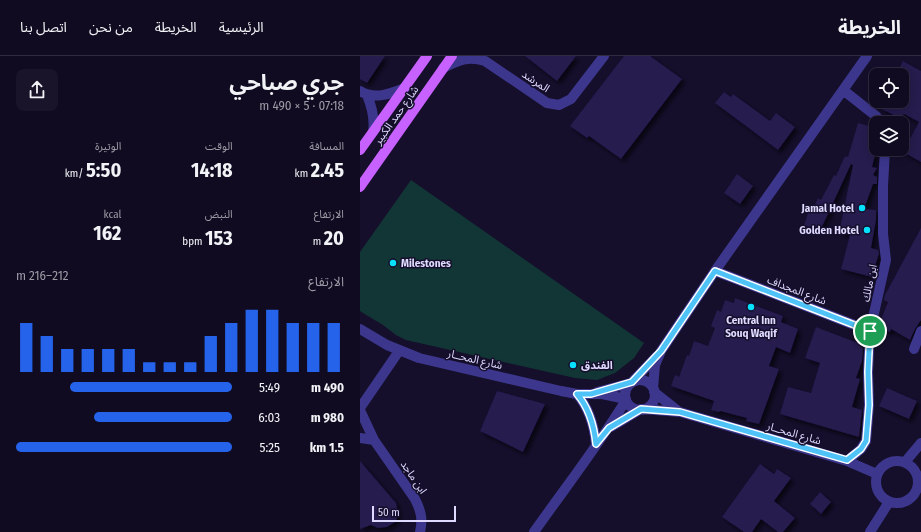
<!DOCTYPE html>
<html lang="ar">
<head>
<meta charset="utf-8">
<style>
  body { margin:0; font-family:"Fira Sans Condensed","Noto Sans Arabic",sans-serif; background:#19142a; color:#f1f3f6; direction:rtl; height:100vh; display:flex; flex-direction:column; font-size:15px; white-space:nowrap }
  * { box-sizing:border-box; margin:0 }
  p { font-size:13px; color:#9c9ba5 }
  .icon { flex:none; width:22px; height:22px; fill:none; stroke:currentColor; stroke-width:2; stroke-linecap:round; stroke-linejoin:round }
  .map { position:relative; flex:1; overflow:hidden; direction:ltr }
  .details { display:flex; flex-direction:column; background:#100b21; width:360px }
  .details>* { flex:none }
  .fabs { position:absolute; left:509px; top:12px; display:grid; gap:8px }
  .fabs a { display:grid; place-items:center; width:40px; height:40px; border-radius:8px; background:#100b21; box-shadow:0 2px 10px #0003,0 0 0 1px #302b3f; font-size:20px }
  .scale { position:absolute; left:12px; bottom:10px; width:84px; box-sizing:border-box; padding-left:4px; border:2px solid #dfdaff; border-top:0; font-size:11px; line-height:14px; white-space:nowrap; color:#dfdaff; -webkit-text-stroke:3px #150f2c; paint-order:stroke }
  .pin { position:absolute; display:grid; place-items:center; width:34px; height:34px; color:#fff; margin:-17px; border:2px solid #fff; border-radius:50%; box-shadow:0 1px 4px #0007 }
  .round { display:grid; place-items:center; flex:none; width:42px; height:42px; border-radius:8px; background:#19142a }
  .headline { display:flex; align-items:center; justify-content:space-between; height:68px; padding:0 16px }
  h1 { font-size:22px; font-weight:700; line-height:30px }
  .metrics { display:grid; grid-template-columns:repeat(3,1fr); gap:6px; height:68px; padding:4px 16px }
  .metrics div { display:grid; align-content:center }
  .metrics b { font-size:20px; font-weight:700 }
  .metrics small { font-size:11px; font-weight:400 }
  .metrics p { font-size:11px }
  .chart { height:112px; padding:8px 16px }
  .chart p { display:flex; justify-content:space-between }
  .chart svg { width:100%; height:72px; margin-top:4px; stroke:#2563eb; stroke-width:6 }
  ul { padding:0 16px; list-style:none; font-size:13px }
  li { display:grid; grid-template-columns:64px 48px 1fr; align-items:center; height:30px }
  li i { height:10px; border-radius:5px; background:#2563eb }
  header { display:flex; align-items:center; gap:24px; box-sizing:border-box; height:56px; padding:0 20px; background:#100b21; border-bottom:1px solid #302b3f }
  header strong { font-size:19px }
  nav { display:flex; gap:22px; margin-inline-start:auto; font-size:14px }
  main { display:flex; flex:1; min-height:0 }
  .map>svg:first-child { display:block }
  .green { fill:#123636 }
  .building { fill:#261a4e; filter:url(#shadow) }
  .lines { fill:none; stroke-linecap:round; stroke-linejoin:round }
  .minor { stroke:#3c378d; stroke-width:10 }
  .primary { stroke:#c761ff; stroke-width:10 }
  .route-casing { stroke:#fff; stroke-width:8 }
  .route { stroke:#4fc3f7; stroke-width:5 }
  .poi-dot { fill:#06e1ff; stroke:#150f2c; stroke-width:1.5 }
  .labels { text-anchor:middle; stroke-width:3; stroke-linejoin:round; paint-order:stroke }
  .street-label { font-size:11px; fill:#dfdaff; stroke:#150f2c }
  .poi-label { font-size:11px; font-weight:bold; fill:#dfdaff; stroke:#150f2c; text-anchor:end }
</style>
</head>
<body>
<header>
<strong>الخريطة</strong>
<nav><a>الرئيسية</a><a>الخريطة</a><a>من نحن</a><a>اتصل بنا</a></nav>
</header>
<main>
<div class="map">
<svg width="561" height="476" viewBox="0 0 561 476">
  <defs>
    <filter id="shadow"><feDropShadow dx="3.5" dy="3.5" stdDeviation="2" flood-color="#0009"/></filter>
  </defs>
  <rect width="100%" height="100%" fill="#150f2c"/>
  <path class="green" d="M51,124L284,287L274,302L255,317L237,324L215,322L46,284L36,279L23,269L3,257L0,255V196Z"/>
  <path class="building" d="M0,0H25L7,27L0,23Z
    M165,0H216L197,25Z
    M264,0H290L322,23L261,103L229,80L227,82L210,70Z
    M543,5L561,15V106L543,96L559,66L544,58L541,63L522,53L523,45H542V19H536Z
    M364,36L371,41L373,38L410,65L416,57L435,71L418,94L355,47Z
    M498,67L516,72V96L512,111L517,112L513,119L517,121V128H513L504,153L516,154V164L511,192L518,194L519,197L512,221L481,213L490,179L479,177L493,109L491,108L460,175L444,169L450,152L453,153L458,142L461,144L474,119L476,120L485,100L488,101Z
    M377,118L393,130L380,148L364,137Z
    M561,172V264L555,273L550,284L531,273L530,276L518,271L528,246L524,244L525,239Z
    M375,242L423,260L421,266L438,273L430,297L416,291L409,310L419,313L399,368L386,365L387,362L360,355L359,356L351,354L354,345L311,330L315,319L319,321L327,299L329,300L334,285L348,290L355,272L351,270L357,254L361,256L365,244L374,247Z
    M456,271L498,287L503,293L502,305L496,322L500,323L492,351L502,354L499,381L420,358L428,331L451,337L460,307L445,302Z
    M527,332L557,345L549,363L519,350Z
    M137,335L185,348L163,396L120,375Z
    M0,405L36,447L38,457L37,462L35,466L27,471L18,472L11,469L0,473Z
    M400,408L414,418L417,413L431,422L414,445L435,462L423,476H418L401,463L392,476H384L362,461Z
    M460,436L471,446L461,458L450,448Z"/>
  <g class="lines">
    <path class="minor" d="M83,12C99,4 108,0 125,5L187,47L199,49L211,43L244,0
      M483,34L516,60L522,67
      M0,35C14,44 30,38 45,32
      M7,39C12,51 15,63 13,76
      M355,215L510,275
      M0,273L27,289L59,302L201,335L217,338H242L266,343
      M554,293L561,275
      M265 339a15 15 0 1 1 30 0a15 15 0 1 1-30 0Z
      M272,326L297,300
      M293,332L295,309L301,295L355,215L507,0
      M237,336L271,327
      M294,336L318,355
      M217,338C229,352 234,369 236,388
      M0,352L39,295
      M283,353L320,356L487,405L517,418
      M0,354L14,384L55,443C61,455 63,463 60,476
      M251,371L281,353
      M0,382L14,384
      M516 426a21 21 0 1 1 42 0a21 21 0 1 1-42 0Z
      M487,405L501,393L506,385L509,349L508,316L510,275L526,204L523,178V130L525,93
      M545,406L561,387
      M174,476C205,432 238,390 266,344
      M510,476L529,446"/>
    <path class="primary" d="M0,94L67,0
      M0,131L92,0"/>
  </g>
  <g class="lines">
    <g class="route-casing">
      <path id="route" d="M355,215L510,275L508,316L509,349L506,385L501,393L487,404L320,356L281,353L249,372L236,388C234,369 229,352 217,338H231L272,326L301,295Z"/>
    </g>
    <use href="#route" class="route"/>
  </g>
  <g class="poi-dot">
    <circle cx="502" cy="152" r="4"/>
    <circle cx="507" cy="174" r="4"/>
    <circle cx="33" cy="207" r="4"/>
    <circle cx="391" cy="251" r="4"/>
    <circle cx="213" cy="309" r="4"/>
  </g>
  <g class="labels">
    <g class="street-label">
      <text transform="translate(176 25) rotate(33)" y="4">المرشد</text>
      <text transform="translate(36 59) rotate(-55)" y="4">شارع حمد الكبير</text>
      <text transform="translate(509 227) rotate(-78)" y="4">ابن مالك</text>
      <text transform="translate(437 234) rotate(21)" y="4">شارع المجداف</text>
      <text transform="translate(115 303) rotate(13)" y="4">شارع المحــار</text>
      <text transform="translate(434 377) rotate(16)" y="4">شارع المحــار</text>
      <text transform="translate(54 421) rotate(56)" y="4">ابن ماجد</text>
    </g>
    <g class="poi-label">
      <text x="494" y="156">Jamal Hotel</text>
      <text x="499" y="178">Golden Hotel</text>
      <text x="41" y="211" text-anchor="start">Milestones</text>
      <text x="391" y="268" text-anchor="middle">Central Inn<tspan x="391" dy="13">Souq Waqif</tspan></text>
      <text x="221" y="313" text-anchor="start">الفندق</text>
    </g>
  </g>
</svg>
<div class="fabs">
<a><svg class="icon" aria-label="locate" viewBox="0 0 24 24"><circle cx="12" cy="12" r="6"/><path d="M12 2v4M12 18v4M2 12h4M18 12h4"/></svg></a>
<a><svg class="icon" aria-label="layers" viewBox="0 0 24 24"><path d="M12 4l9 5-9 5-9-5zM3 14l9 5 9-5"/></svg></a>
</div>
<div class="scale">50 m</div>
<div class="pin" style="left:510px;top:275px;background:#1e9e55"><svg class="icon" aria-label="arrive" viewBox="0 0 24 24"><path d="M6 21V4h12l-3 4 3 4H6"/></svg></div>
</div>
<section class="details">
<div class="headline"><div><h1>جري صباحي</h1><p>07:18 · 5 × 490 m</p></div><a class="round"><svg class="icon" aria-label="share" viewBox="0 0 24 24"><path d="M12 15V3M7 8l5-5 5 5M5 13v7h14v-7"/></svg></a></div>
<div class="metrics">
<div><p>المسافة</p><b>2.45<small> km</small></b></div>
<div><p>الوقت</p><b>14:18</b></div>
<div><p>الوتيرة</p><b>5:50<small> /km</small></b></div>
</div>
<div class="metrics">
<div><p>الارتفاع</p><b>20<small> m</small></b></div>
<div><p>النبض</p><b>153<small> bpm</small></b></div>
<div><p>kcal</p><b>162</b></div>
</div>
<div class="chart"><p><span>الارتفاع</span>212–216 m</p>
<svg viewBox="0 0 160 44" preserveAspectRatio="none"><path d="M5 44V14M15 44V22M25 44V30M35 44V30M45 44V30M55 44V30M65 44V38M75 44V38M85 44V38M95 44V22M105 44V14M115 44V6M125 44V6M135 44V14M145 44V14M155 44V14"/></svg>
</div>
<ul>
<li><b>490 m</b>5:49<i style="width:75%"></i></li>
<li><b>980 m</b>6:03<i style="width:64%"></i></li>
<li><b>1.5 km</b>5:25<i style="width:100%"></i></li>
</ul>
</section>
</main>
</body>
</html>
